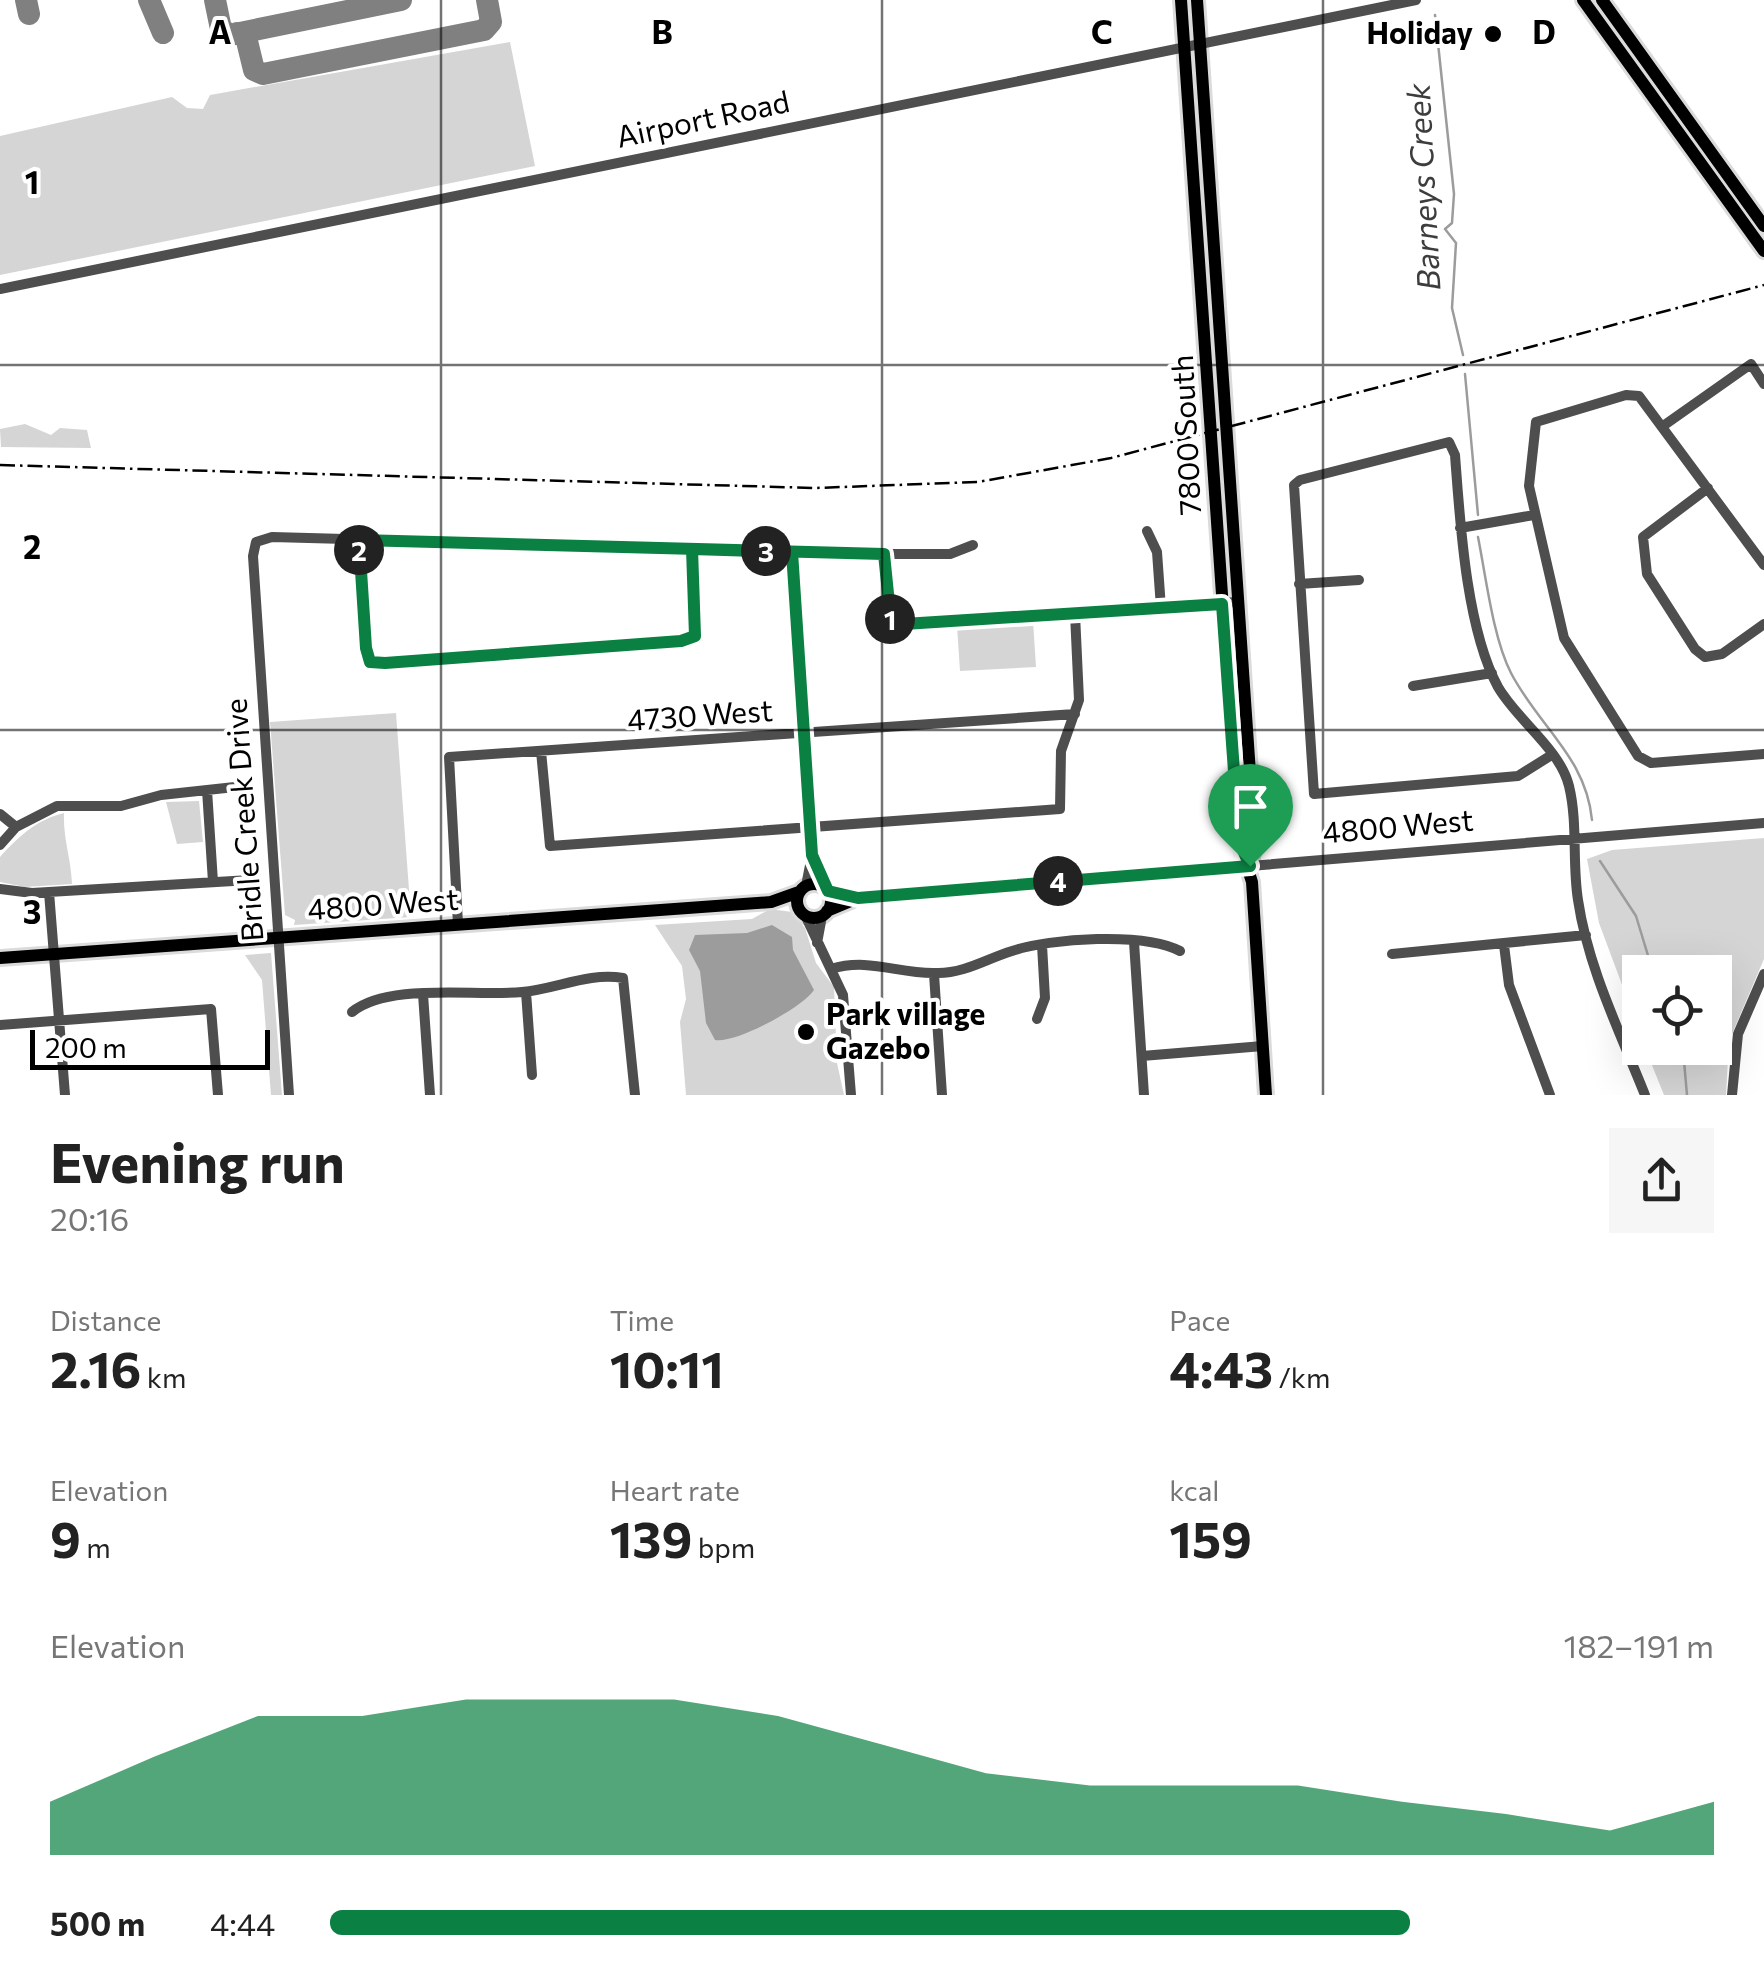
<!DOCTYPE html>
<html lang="en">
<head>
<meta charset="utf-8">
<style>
  body { margin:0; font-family:Commissioner,sans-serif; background:#f6f6f6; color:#222; height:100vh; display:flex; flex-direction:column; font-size:38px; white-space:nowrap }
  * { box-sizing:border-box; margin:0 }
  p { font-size:32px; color:#767676 }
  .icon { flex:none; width:55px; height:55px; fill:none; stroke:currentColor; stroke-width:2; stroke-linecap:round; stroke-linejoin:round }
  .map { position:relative; height:1095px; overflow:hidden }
  .details { display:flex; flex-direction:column; background:#fff; flex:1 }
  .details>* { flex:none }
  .controls { position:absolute; left:1622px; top:955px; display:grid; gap:20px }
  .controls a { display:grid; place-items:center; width:110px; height:110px; border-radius:0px; background:#fff; box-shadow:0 10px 40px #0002; font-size:50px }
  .scale { position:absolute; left:30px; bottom:25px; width:240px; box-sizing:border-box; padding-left:10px; border:5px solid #000; border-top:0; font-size:28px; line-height:35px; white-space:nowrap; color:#000; -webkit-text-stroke:8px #fff; paint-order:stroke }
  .pin { position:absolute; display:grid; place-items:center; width:85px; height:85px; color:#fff; margin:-102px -42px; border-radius:50% 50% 50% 0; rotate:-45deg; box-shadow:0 0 10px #0007 }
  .pin .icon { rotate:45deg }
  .km { position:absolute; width:50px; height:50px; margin:-25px; border-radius:50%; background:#222; color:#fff; font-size:28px; line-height:50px; text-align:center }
  .round { display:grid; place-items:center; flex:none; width:105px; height:105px; border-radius:0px; background:#f6f6f6 }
  .head { display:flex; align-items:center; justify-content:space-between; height:170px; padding:0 50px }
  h1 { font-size:55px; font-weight:700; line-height:75px }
  .figures { display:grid; grid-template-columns:repeat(3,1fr); gap:15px; height:170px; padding:10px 50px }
  .figures div { display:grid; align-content:center }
  .figures b { font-size:50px; font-weight:700 }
  .figures small { font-size:28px; font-weight:400 }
  .figures p { font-size:28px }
  .chart { height:280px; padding:20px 50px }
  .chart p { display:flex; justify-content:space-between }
  .chart svg { width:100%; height:180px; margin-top:10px; fill:#0b8043; opacity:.7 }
  ul { padding:0 50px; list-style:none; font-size:32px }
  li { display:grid; grid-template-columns:160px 120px 1fr; align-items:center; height:75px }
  li i { height:25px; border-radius:12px; background:#0b8043 }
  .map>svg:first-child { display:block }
  .green { fill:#d5d5d5 }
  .water { fill:#9c9c9c }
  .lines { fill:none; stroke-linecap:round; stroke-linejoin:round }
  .stream { stroke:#9c9c9c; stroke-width:2.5 }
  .taxiway { stroke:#808080; stroke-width:22 }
  .major-casing { stroke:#dbdbdb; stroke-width:18 }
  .minor { stroke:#4e4e4e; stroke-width:10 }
  .major { stroke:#000; stroke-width:12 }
  .rail { stroke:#000; stroke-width:2.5; stroke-dasharray:15 5 2.5 5; stroke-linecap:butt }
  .route-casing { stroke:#fff; stroke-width:20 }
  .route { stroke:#0b8043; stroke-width:12 }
  .grid { fill:none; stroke:#000; stroke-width:2.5; stroke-opacity:0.55 }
  .poi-dot { fill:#000; stroke:#fff; stroke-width:4 }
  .labels { text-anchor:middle; stroke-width:8; stroke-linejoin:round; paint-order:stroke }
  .poi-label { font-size:30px; font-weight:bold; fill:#000; stroke:#fff; text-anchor:end }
  .street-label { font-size:30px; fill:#000; stroke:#fff }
  .water-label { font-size:32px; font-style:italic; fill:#3d3d3d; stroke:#fff }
  .grid-label { font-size:32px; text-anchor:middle; font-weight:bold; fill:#000; stroke:#fff; stroke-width:8; stroke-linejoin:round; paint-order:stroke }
</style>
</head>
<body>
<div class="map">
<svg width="1764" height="1095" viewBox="0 0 1764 1095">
  <rect width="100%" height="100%" fill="#fff"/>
  <path class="green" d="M510,42L535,166L0,275V136L172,97L187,108L203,109L210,95Z
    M25,424L51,435L60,428L87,430L91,448L1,447L0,429Z
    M1033,621L1036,667L960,671L957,626Z
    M396,713L411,917L294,925L295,920L285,915L270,722Z
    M199,801L203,842L177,844L166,802Z
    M64,813C63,839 71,858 72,884L25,887L0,882V857C19,836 36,820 64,813Z
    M1764,838V959L1729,1041L1726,1095H1664L1645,1048H1715V972H1640V1033L1599,923L1587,859L1612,850Z
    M770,909L792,912L805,928L816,963L834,987L837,1063L844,1095H686L680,1022L686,999L682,966L655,925L752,919Z
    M271,953L282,1095H271L262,980L245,955Z"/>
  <path class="water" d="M772,925L792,937L793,950L814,990C802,1008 735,1044 715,1040L706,1023L700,971L689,950L695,935L747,933Z"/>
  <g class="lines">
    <path class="stream" d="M1435,15L1454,194L1452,223L1445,229L1456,243L1452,308L1463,355
      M1465,374L1478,515
      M1478,537C1486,577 1493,638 1511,673C1539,727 1586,757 1592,820
      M1600,861L1636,916L1653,972
      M1674,1048L1684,1061L1687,1095"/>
    <path class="taxiway" d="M26,0L29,14
      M149,0L163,33
      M215,0L221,29L230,35L401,0
      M237,33L246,37L254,70L263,74L484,30L491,22L487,0"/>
    <g class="major-casing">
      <path id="major" d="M1181,0L1239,841L1252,882L1266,1095
        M1197,0L1255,846L1250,865
        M1583,0L1764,251
        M1602,0L1764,226
        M797 901a17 17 0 1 1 34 0a17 17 0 1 1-34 0Z
        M827,911L858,898L1250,866
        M0,958L771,902L799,892"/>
    </g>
    <path class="minor" d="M0,289L1416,0
      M1663,426L1751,364L1764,384
      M1708,488L1643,537L1647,574L1695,649L1705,657L1722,654L1764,624
      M1460,528L1534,515
      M1147,531L1157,552L1161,608
      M359,540L366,648L370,661L385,663L695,637L692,549
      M791,552L812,855L806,886
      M883,554L891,623L1237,602
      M1764,565L1639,396L1626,395L1536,422L1529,486L1564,638L1638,756L1651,763L1764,754
      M1299,584L1359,580
      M1413,686L1492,673
      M541,751L550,846L1060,809L1061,751L1079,700L1075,614
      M1550,756L1518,776L1314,794L1294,485L1300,480L1449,442L1455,455C1460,521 1466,628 1498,687C1517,720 1560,749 1569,786C1578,823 1572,863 1578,900C1588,968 1620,1032 1645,1095
      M207,790L213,882
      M0,814L16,827
      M0,845L16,827L57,806H121L161,795L244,786
      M812,856L825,888
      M1250,866L1764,823
      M0,889L32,893L250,880
      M49,892L65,1095
      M805,915L843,995L851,1095
      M458,924L449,757L1075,714
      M1134,942L1144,1095
      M817,943L822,916
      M1504,945L1509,985L1550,1095
      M1392,954L1586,935
      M831,969C870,957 900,975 938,973C965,973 986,959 1012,951C1050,938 1145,932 1180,951
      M934,974L942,1095
      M526,992L532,1075
      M423,994L430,1095
      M352,1012C389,982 476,997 522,992C556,989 589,972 623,978L635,1095
      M1037,1019L1045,998L1042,945
      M0,1025L211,1009L218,1095
      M1142,1056L1263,1046
      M289,1095L253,556L256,542L272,537L883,554H950L973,545
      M1732,1095L1738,1034L1764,974"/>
    <use href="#major" class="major"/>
    <path class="rail" d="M0,465L815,488L978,482L1111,458L1764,285"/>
  </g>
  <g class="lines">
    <g class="route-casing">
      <path id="route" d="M1250,866L1239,841L1222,604L904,624L891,623L884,554L359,540L366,648L370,662L385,663L681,641L695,636L692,549L792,552L812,855L828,891L858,898L1250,866"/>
    </g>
    <use href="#route" class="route"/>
  </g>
  <path class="grid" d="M441,0V1095M882,0V1095M1323,0V1095M0,365H1764M0,730H1764"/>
  <g class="poi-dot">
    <circle cx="1493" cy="34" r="10"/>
    <circle cx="806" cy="1032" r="10"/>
  </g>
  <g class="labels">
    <g class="poi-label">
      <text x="1473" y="44">Holiday</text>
      <text x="826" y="1025" text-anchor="start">Park village<tspan x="826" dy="34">Gazebo</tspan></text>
    </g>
    <g class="street-label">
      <text transform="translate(703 120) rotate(-12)" y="10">Airport Road</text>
      <text transform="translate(1187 435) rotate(-93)" y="10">7800 South</text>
      <text transform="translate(700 716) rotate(-4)" y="10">4730 West</text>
      <text transform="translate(245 820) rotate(-94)" y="10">Bridle Creek Drive</text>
      <text transform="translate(1398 827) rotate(-5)" y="10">4800 West</text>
      <text transform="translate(383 905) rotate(-4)" y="10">4800 West</text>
    </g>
    <g class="water-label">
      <text transform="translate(1424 187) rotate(-93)" y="11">Barneys Creek</text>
    </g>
  </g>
  <g class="grid-label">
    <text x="220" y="44">A</text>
    <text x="662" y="44">B</text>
    <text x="1102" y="44">C</text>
    <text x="1544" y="44">D</text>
    <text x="32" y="194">1</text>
    <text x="32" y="559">2</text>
    <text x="32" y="924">3</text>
  </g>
</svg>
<div class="controls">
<a><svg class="icon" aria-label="locate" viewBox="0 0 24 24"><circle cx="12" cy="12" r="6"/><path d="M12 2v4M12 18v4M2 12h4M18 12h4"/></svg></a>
</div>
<div class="scale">200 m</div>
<div class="pin" style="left:1250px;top:866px;background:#1e9e55"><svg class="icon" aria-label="arrive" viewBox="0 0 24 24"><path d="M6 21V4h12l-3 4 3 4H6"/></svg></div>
<b class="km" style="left:890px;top:619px">1</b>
<b class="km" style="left:359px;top:550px">2</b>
<b class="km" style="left:766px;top:551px">3</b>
<b class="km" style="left:1058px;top:881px">4</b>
</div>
<section class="details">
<div class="head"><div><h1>Evening run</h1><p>20:16</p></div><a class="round"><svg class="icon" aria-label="share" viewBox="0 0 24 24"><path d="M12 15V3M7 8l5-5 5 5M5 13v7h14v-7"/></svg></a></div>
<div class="figures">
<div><p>Distance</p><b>2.16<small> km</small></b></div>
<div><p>Time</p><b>10:11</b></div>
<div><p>Pace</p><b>4:43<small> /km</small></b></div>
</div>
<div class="figures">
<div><p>Elevation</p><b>9<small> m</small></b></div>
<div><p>Heart rate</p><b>139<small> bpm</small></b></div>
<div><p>kcal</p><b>159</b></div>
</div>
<div class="chart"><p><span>Elevation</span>182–191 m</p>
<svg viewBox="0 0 160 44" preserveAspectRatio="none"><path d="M0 44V31L10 20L20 10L30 10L40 6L50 6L60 6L70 10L80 17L90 24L100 27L110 27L120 27L130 31L140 34L150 38L160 31V44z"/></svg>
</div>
<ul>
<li><b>500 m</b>4:44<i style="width:78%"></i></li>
</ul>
</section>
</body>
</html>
